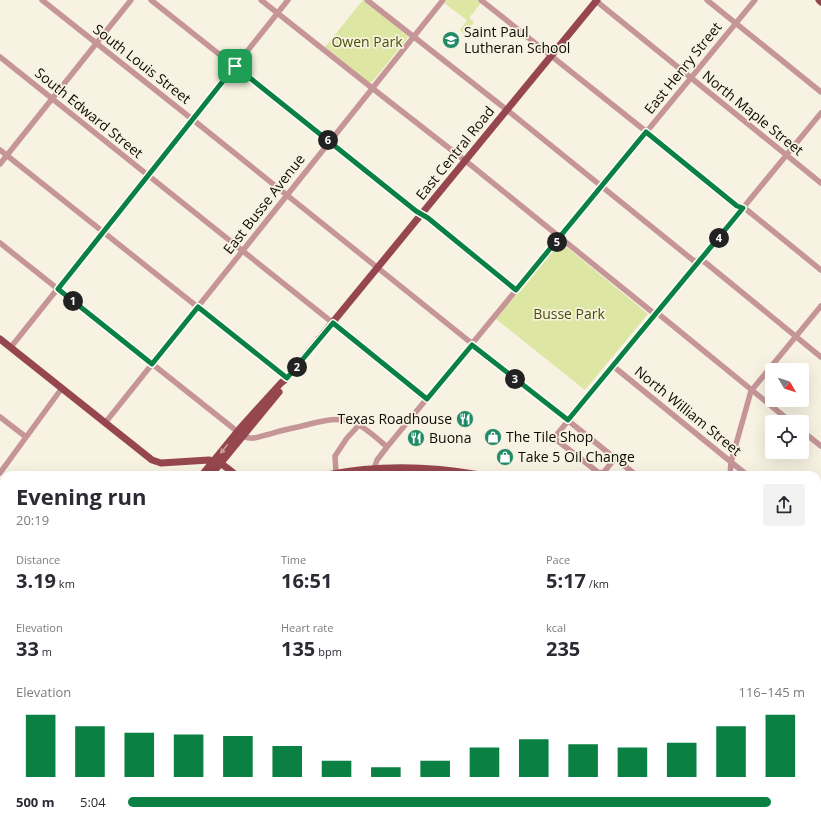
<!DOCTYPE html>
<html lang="en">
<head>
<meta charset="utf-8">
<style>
  body { margin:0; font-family:"Open Sans",sans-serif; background:#f2f2f3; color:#2b2b33; height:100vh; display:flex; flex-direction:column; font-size:15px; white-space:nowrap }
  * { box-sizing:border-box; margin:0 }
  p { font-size:13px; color:#7c7c81 }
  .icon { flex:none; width:22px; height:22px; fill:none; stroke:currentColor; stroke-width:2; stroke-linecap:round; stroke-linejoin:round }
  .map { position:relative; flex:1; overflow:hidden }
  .sheet { position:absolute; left:0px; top:471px; width:821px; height:354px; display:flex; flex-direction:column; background:#fff; border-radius:12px 12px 0 0; box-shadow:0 4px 16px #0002 }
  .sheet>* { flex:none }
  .needle { width:26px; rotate:129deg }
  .controls { position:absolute; left:765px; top:363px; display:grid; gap:8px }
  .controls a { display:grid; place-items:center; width:44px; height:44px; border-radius:4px; background:#fff; box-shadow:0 4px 16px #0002; font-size:20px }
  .pin { position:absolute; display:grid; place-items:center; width:34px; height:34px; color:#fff; margin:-17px; border-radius:8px; box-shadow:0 2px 6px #0006 }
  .km { position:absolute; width:20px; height:20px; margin:-10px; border-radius:50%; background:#222; color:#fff; font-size:11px; line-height:20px; text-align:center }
  .round { display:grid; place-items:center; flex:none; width:42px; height:42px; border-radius:4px; background:#f2f2f3 }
  .headline { display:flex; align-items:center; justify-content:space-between; height:68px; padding:0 16px }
  h1 { font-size:22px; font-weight:700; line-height:30px }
  .figures { display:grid; grid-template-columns:repeat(3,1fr); gap:6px; height:68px; padding:4px 16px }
  .figures div { display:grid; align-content:center }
  .figures b { font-size:20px; font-weight:700 }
  .figures small { font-size:11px; font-weight:400 }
  .figures p { font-size:11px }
  .chart { height:112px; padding:8px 16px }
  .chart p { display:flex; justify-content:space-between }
  .chart svg { width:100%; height:72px; margin-top:4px; stroke:#0b8043; stroke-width:6 }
  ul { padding:0 16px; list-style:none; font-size:13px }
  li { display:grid; grid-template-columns:64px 48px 1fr; align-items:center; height:30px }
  li i { height:10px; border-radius:5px; background:#0b8043 }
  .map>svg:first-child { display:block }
  .green { fill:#dde7a3 }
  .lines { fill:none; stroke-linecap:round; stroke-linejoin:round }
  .minor { stroke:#c59598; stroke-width:5.5 }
  .major { stroke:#96464f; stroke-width:7 }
  .oneway { fill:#c69c98 }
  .route-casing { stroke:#fff; stroke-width:8 }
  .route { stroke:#0b8043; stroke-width:5 }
  .labels { text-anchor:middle; stroke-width:3.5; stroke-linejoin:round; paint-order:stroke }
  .poi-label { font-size:14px; fill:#0d0b06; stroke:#f7f2e1; text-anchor:start }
  .park-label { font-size:14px; fill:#4a5000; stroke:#f7f2e1 }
  .street-label { font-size:14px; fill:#0d0b06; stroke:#f7f2e1 }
</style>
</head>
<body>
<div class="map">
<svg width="821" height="825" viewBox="0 0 821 825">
  <rect width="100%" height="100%" fill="#f7f2e1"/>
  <path class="green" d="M363,0L408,36L407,39L372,82L369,83L325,47Z
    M447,0H477L481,3L469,18L474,22L464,34L460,30L467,20L444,3Z
    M559,243H560L563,244L648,314L585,390L496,319Z
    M821,574V635L817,631V579Z"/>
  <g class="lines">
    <path class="minor" d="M42,0L197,123L636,475
      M151,0L416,211L428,218L517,290
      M261,0L372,88L472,166L651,311L661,316L791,422
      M367,0L507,110L694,261L700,260L706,263L821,357
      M481,0L643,129L737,206L747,210L821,270
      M595,0L821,183
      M707,0L821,92
      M0,57L333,323L427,399
      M0,150L287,378
      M0,164L131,0
      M0,243L243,436C252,441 260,436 270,434C282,430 294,428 306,425C322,421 339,416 355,423C365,427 379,440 387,447
      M11,347L288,0
      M613,366L747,475
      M0,417L26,437
      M105,423L443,0
      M802,431L821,446
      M615,458L604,472L599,473L554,438L821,113
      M374,469L377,460L387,447L755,0
      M0,473L62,388
      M336,473L335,456L347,438L359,425
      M730,475L731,462L751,391L821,306
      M817,503L821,498
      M817,708L821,711
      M135,821L140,825
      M283,821L288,825
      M201,825L204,821
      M276,825L279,821
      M458,825L461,821"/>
    <path class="major" d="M819,0L821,2
      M0,339L152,460L161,463L209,460C220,461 227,468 236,475
      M202,475L242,426L281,383L287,378L597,0
      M211,475L279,392
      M327,475C377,465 429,466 480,475
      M817,533H821
      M0,572L4,571
      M0,720L4,715
      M0,731L4,726"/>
  </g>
  <defs><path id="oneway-solid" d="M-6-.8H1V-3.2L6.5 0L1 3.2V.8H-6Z"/></defs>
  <use class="oneway" href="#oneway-solid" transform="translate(224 449) rotate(129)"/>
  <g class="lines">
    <g class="route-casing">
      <path id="route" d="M235,66L416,211L428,218L516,290L646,132L737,206L743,208L568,420L472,345L427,399L333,323L287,378L198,307L152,364L58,289Z"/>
    </g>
    <use href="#route" class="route"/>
  </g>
  <defs>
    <g id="school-disc" transform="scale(0.9)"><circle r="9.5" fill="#218b68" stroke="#f7f2e1"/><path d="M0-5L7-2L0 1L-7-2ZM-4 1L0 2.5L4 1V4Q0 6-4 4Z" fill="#fff"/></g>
    <g id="restaurant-disc" transform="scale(0.9)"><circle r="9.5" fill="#218b68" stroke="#f7f2e1"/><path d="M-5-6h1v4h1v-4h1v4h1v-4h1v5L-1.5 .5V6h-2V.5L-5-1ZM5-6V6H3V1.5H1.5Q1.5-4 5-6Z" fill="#fff"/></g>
    <g id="shop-disc" transform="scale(0.9)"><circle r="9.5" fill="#218b68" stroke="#f7f2e1"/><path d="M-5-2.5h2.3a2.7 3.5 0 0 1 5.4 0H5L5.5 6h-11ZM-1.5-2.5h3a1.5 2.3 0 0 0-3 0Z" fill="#fff"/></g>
  </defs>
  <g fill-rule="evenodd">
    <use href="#school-disc" x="451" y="40"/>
    <use href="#restaurant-disc" x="465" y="419"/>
    <use href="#shop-disc" x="493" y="437"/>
    <use href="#restaurant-disc" x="416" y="438"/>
    <use href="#shop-disc" x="505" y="457"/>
  </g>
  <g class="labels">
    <g class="poi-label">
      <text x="464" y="37">Saint Paul<tspan x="464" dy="16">Lutheran School</tspan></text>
      <text x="452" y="424" text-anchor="end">Texas Roadhouse</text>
      <text x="506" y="442">The Tile Shop</text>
      <text x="429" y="443">Buona</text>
      <text x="518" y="462">Take 5 Oil Change</text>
    </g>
    <g class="park-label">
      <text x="367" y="47">Owen Park</text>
      <text x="569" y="319">Busse Park</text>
    </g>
    <g class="street-label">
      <text transform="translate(142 64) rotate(38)" y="5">South Louis Street</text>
      <text transform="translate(683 68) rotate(-51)" y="5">East Henry Street</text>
      <text transform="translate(89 113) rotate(39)" y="5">South Edward Street</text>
      <text transform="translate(753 113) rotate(39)" y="5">North Maple Street</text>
      <text transform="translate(455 153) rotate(-51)" y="5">East Central Road</text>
      <text transform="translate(264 204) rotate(-52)" y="5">East Busse Avenue</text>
      <text transform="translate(688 411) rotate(39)" y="5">North William Street</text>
    </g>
  </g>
</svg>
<div class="controls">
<a><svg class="needle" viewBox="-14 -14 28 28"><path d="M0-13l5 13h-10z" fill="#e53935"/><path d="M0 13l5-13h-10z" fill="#7c7c81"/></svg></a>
<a><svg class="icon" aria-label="locate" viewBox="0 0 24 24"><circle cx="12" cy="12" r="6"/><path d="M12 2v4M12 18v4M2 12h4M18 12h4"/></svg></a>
</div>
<div class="pin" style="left:235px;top:66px;background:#1e9e55"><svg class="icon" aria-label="arrive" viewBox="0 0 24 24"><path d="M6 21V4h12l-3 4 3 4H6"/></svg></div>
<b class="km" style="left:73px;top:301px">1</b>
<b class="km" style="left:297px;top:367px">2</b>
<b class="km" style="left:515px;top:379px">3</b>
<b class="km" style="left:719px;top:238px">4</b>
<b class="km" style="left:557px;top:242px">5</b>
<b class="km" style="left:328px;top:140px">6</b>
<section class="sheet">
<div class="headline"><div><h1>Evening run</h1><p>20:19</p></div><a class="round"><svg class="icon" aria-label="share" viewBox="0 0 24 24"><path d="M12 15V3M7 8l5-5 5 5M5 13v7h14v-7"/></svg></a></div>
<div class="figures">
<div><p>Distance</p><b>3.19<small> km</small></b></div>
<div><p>Time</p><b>16:51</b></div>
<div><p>Pace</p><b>5:17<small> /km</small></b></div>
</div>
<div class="figures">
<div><p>Elevation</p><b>33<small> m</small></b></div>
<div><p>Heart rate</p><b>135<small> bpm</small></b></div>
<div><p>kcal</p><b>235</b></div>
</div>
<div class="chart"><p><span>Elevation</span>116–145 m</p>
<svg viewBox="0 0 160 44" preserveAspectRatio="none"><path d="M5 44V6M15 44V13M25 44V17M35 44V18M45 44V19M55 44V25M65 44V34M75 44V38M85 44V34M95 44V26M105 44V21M115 44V24M125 44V26M135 44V23M145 44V13M155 44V6"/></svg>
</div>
<ul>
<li><b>500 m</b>5:04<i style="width:95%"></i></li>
</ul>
</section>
</div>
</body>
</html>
